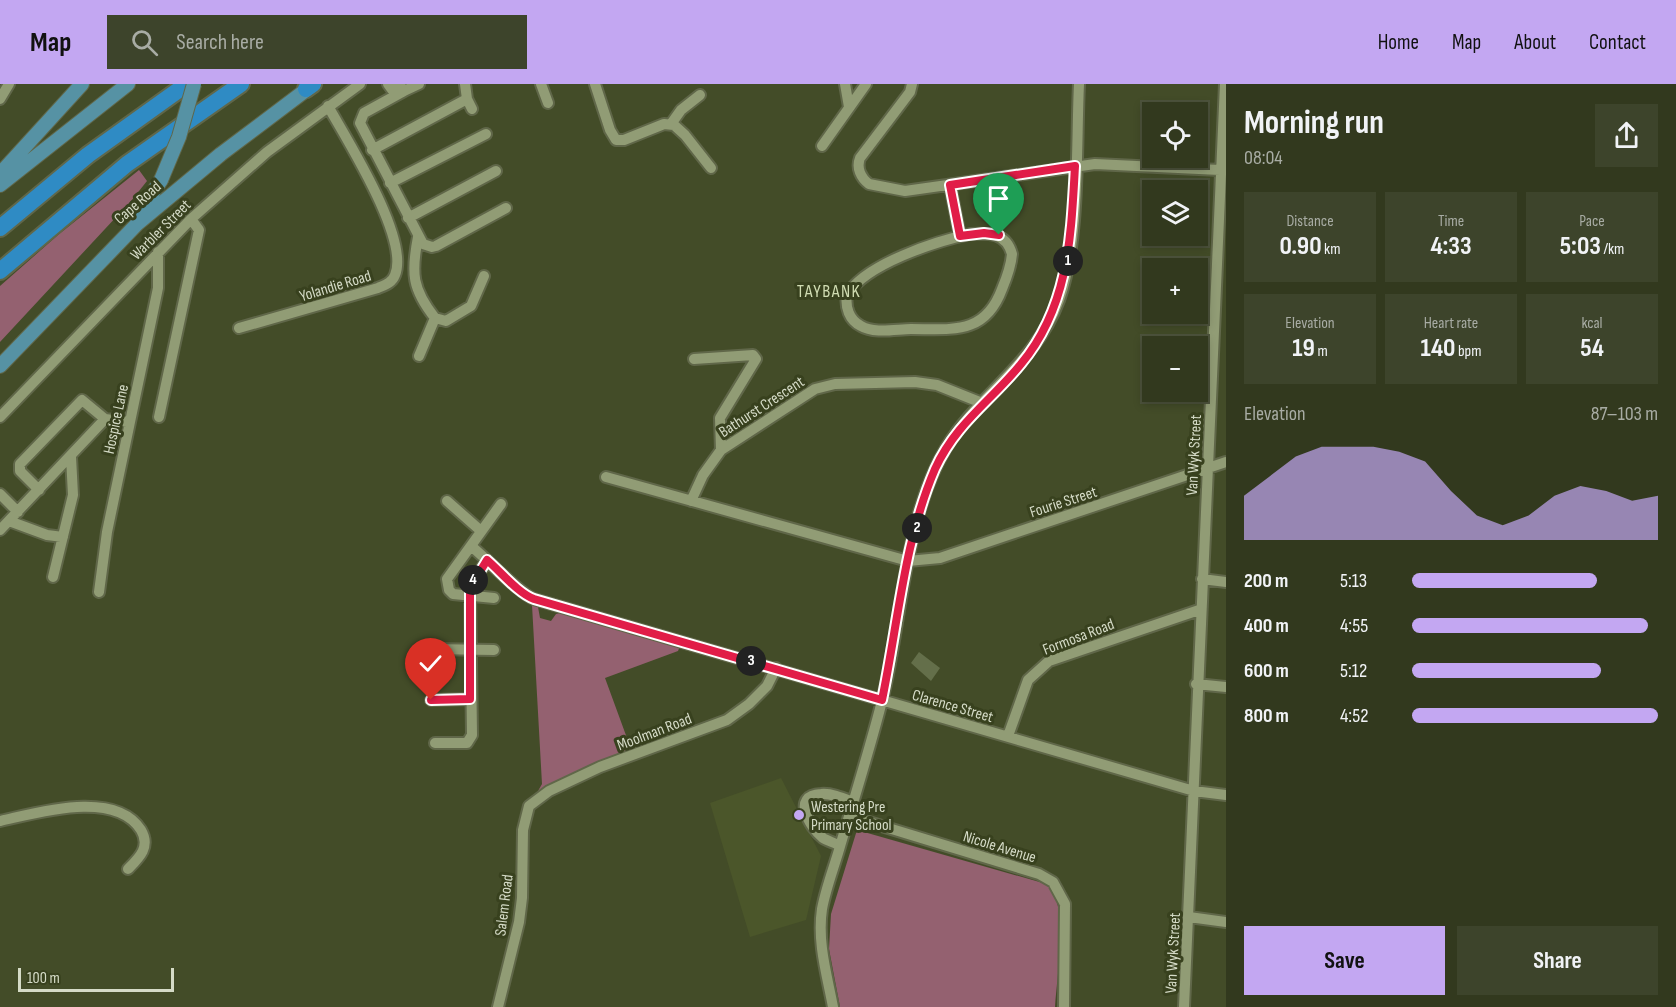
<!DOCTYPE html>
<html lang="en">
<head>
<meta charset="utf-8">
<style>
  body { margin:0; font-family:"Sofia Sans Condensed",sans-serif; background:#3d442b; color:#f1f3f6; height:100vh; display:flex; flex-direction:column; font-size:22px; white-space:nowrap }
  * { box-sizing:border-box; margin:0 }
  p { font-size:20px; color:#a8aca4 }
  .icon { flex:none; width:33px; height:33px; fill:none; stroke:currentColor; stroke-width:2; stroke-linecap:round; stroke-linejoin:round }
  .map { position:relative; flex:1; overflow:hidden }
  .panel { display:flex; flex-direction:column; background:#32391e; width:450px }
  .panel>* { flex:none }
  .tools { position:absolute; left:1142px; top:18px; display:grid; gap:12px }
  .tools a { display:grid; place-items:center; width:66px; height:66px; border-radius:0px; background:#32391e; box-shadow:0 3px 9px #0003,0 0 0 2px #4d533c; font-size:30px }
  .scale { position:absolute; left:18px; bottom:15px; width:156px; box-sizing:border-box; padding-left:6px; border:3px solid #d5dbc7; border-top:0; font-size:16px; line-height:21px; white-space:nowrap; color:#d5dbc7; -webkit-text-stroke:4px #38411e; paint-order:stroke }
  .pin { position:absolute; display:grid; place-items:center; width:51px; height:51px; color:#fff; margin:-62px -26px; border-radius:50% 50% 50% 0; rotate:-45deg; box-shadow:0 0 6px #0007 }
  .pin .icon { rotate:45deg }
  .km { position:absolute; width:30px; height:30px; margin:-15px; border-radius:50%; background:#222; color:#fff; font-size:16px; line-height:30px; text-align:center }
  .round { display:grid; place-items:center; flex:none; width:63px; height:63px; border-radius:0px; background:#3d442b }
  .overview { display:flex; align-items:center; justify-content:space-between; height:102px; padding:0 18px }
  h1 { font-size:33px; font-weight:700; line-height:45px }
  .figures { display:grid; grid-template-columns:repeat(3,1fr); gap:9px; height:102px; padding:6px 18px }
  .figures div { display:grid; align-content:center; border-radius:0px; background:#3d442b; text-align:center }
  .figures b { font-size:26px; font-weight:700 }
  .figures small { font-size:16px; font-weight:400 }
  .figures p { font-size:16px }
  .chart { height:168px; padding:12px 18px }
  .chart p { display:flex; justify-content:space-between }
  .chart svg { width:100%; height:108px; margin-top:6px; fill:#c3a7f2; opacity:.7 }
  .cta { display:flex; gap:12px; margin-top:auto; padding:12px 18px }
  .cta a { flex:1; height:69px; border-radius:0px; background:#c3a7f2; color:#111; font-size:24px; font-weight:700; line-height:69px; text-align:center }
  .cta a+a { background:#3d442b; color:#f1f3f6 }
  ul { padding:0 18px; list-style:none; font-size:20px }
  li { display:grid; grid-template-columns:96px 72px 1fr; align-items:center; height:45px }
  li i { height:15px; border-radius:8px; background:#c3a7f2 }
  header { display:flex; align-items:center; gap:36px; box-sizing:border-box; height:84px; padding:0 30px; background:#c3a7f2; color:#111 }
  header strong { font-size:28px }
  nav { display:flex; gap:33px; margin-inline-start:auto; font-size:21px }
  .search { width:420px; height:54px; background:#3d442b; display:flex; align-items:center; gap:15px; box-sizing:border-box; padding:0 21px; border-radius:0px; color:#a8aca4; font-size:22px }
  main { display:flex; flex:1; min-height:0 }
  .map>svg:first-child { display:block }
  .built { fill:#4b562a }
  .green { fill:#946170 }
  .building { fill:#646f4a }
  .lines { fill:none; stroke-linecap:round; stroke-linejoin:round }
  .minor-casing { stroke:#606749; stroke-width:14 }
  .major-casing { stroke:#606749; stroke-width:16 }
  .highway-casing { stroke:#606749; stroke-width:20 }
  .minor { stroke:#919c75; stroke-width:10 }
  .major { stroke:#5692a4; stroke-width:14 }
  .highway { stroke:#2f8bc4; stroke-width:16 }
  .major-bridge-casing { stroke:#606749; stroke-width:16; stroke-linecap:butt }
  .major-bridge { stroke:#5692a4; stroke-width:14 }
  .route-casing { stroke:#fff; stroke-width:12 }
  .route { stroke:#e11d48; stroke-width:8 }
  .poi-dot { fill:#c3a7f2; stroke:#38411e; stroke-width:2 }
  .labels { text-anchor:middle; stroke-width:6; stroke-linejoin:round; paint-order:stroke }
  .street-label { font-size:16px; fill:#d5dbc7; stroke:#38411e }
  .poi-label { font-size:16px; fill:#d5dbc7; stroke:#38411e; text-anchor:start }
  .neighbourhood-label { font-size:18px; letter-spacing:1.5px; fill:#d0dcb2; stroke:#38411e }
</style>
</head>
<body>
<header>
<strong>Map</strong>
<div class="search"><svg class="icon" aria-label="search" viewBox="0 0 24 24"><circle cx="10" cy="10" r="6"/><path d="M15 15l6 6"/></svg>Search here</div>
<nav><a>Home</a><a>Map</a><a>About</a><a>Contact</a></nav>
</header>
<main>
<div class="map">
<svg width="1226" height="923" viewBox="0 0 1226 923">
  <rect width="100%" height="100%" fill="#434c28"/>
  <path class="built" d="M781,694L821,772L806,836L750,853L710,719Z"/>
  <path class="green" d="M139,86L147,97L131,117L0,258V202L58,151Z
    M532,521L538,523L540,534L551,537L556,530L563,528L680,562L678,567L605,594L631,665L538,707L542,700Z
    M857,746L1050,801C1068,827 1057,891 1055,923H840L829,865L831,830Z"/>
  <path class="building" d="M919,568L940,584L931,597L911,579Z"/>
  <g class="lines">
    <g class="minor-casing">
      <path id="minor" d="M388,0L396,11
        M399,0L404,7L364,29L360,39L423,160L432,163L436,162L506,124
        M465,0L467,15
        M541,0L548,19
        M595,0L610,46L616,56H624L664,40L674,41L685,51L711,84
        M845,0L849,23
        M912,0L910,8L860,74C856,84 861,94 869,100L905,107L1095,80L1220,86
        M404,7L419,0
        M0,15L9,0
        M671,40L681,26L700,11
        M822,62L866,0
        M372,66L467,15L472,25
        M390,99L486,50
        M950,101L960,152
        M408,134L496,87
        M970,150C989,149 1006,148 1012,170C1011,182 1007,193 1002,205C985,251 953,245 911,245C897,245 874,250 861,242C849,236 845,223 847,211C865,180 937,157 970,150Z
        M418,153C411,189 412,205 435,234L446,237L471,222L484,192
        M239,244L378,204C385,201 392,199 395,191C410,155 347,56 328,22
        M419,272L435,234
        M694,275L753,271L756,275L720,334L721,366
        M0,333L191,135L267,68L360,0
        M159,333L199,146L191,135
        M606,393L908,477L940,474L1226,378
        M39,406L20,387V380L82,316L105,335
        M0,410L18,428
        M447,417L481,447
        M691,417L703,391L721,366L815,305L835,300L915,298L937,301L982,319
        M9,437L47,451L63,453
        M0,446L105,335L129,338
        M471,462C486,474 520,510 534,515L1194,707L1226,711
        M53,493L73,411L71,373
        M1202,495L1226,498
        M99,508L107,448L158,204V168
        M494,514L453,510L449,506L447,495L501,420
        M429,565L494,566
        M1196,600L1226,603
        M431,616L470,615
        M1008,652L1028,596L1049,577L1199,526
        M435,659H467L472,651L470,504L487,476
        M849,732L1039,790L1053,798L1065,820L1064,923
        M0,737C37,729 115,705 141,746C151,763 139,774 128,785
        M840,762C835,759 828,757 823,754C809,743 791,711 821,710C832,709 843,714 853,718
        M1189,833L1226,838
        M498,923L519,838L522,814L523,746L529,722L549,707L600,683L727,636L749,620L767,602L776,584
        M833,923C827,891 817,858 822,825C826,803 835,781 841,759C855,712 870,664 882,617C902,537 904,434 946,364C980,308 1035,281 1059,216C1080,159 1076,62 1079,0
        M1184,923L1225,0"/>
    </g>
    <g class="major-casing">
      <path id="major" d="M0,90L82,0
        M0,101L128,0
        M138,132L161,96
        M0,282L138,139L221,70L314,0"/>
    </g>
    <g class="highway-casing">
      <path id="highway" d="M306,5L313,0
        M0,144L88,71L187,0
        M0,187L127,80L241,0"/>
    </g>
    <use href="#minor" class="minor"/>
    <use href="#major" class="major"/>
    <use href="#highway" class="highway"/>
    <g class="major-bridge-casing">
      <path id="major-bridge" d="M161,96L179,53L194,0"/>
    </g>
    <use href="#major-bridge" class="major-bridge"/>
  </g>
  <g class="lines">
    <g class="route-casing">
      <path id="route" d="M431,616L470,615V504L487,476C501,488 518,509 534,515L882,616C898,540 904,457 935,385C956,339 991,317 1021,280C1069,222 1071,153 1075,82L950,101L960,152L984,149L999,151"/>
    </g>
    <use href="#route" class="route"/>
  </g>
  <circle class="poi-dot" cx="799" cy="731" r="6"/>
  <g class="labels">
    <g class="street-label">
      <text transform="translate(137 118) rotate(-41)" y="6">Cape Road</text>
      <text transform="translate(160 145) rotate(-45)" y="6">Warbler Street</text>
      <text transform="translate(335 201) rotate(-17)" y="6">Yolandie Road</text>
      <text transform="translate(761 322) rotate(-33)" y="6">Bathurst Crescent</text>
      <text transform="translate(115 335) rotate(-78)" y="6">Hospice Lane</text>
      <text transform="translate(1193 371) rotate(-87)" y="6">Van Wyk Street</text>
      <text transform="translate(1063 417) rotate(-18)" y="6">Fourie Street</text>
      <text transform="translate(1078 552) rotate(-21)" y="6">Formosa Road</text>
      <text transform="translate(953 621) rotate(16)" y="6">Clarence Street</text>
      <text transform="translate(654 647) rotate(-21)" y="6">Moolman Road</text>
      <text transform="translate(1000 762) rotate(17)" y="6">Nicole Avenue</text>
      <text transform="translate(503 821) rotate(-83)" y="6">Salem Road</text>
      <text transform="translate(1172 869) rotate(-87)" y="6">Van Wyk Street</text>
    </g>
    <g class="poi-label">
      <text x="811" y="728">Westering Pre<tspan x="811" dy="18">Primary School</tspan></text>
    </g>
    <g class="neighbourhood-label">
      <text x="829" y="213">TAYBANK</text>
    </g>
  </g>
</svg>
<div class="tools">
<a><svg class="icon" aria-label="locate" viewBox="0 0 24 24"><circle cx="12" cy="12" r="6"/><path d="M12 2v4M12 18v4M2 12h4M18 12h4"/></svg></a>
<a><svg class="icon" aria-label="layers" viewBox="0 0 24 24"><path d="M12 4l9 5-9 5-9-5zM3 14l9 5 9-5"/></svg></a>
<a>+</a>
<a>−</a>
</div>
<div class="scale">100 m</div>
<div class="pin" style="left:999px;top:151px;background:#1e9e55"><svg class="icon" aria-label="arrive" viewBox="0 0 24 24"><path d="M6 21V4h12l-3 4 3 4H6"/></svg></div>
<div class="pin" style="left:431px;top:616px;background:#d93025"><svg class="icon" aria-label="check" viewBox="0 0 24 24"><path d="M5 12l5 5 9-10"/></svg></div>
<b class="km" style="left:1068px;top:177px">1</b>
<b class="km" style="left:917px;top:444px">2</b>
<b class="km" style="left:751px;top:577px">3</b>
<b class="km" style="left:473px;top:496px">4</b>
</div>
<section class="panel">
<div class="overview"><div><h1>Morning run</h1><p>08:04</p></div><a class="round"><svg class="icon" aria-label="share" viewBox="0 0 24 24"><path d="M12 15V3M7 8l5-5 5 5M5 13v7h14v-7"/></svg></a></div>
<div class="figures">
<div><p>Distance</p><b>0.90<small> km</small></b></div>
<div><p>Time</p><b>4:33</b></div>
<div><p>Pace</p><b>5:03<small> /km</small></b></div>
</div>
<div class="figures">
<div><p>Elevation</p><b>19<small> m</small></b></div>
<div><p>Heart rate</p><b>140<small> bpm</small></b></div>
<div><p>kcal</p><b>54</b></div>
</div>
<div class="chart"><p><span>Elevation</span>87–103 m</p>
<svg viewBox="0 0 160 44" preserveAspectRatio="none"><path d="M0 44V26L10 18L20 10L30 6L40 6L50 6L60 8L70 12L80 24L90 34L100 38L110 34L120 26L130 22L140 24L150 28L160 26V44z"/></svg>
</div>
<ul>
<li><b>200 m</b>5:13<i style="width:75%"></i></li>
<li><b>400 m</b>4:55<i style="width:96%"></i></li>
<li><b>600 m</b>5:12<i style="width:77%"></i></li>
<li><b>800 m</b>4:52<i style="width:100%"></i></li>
</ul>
<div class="cta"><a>Save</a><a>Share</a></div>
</section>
</main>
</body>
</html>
